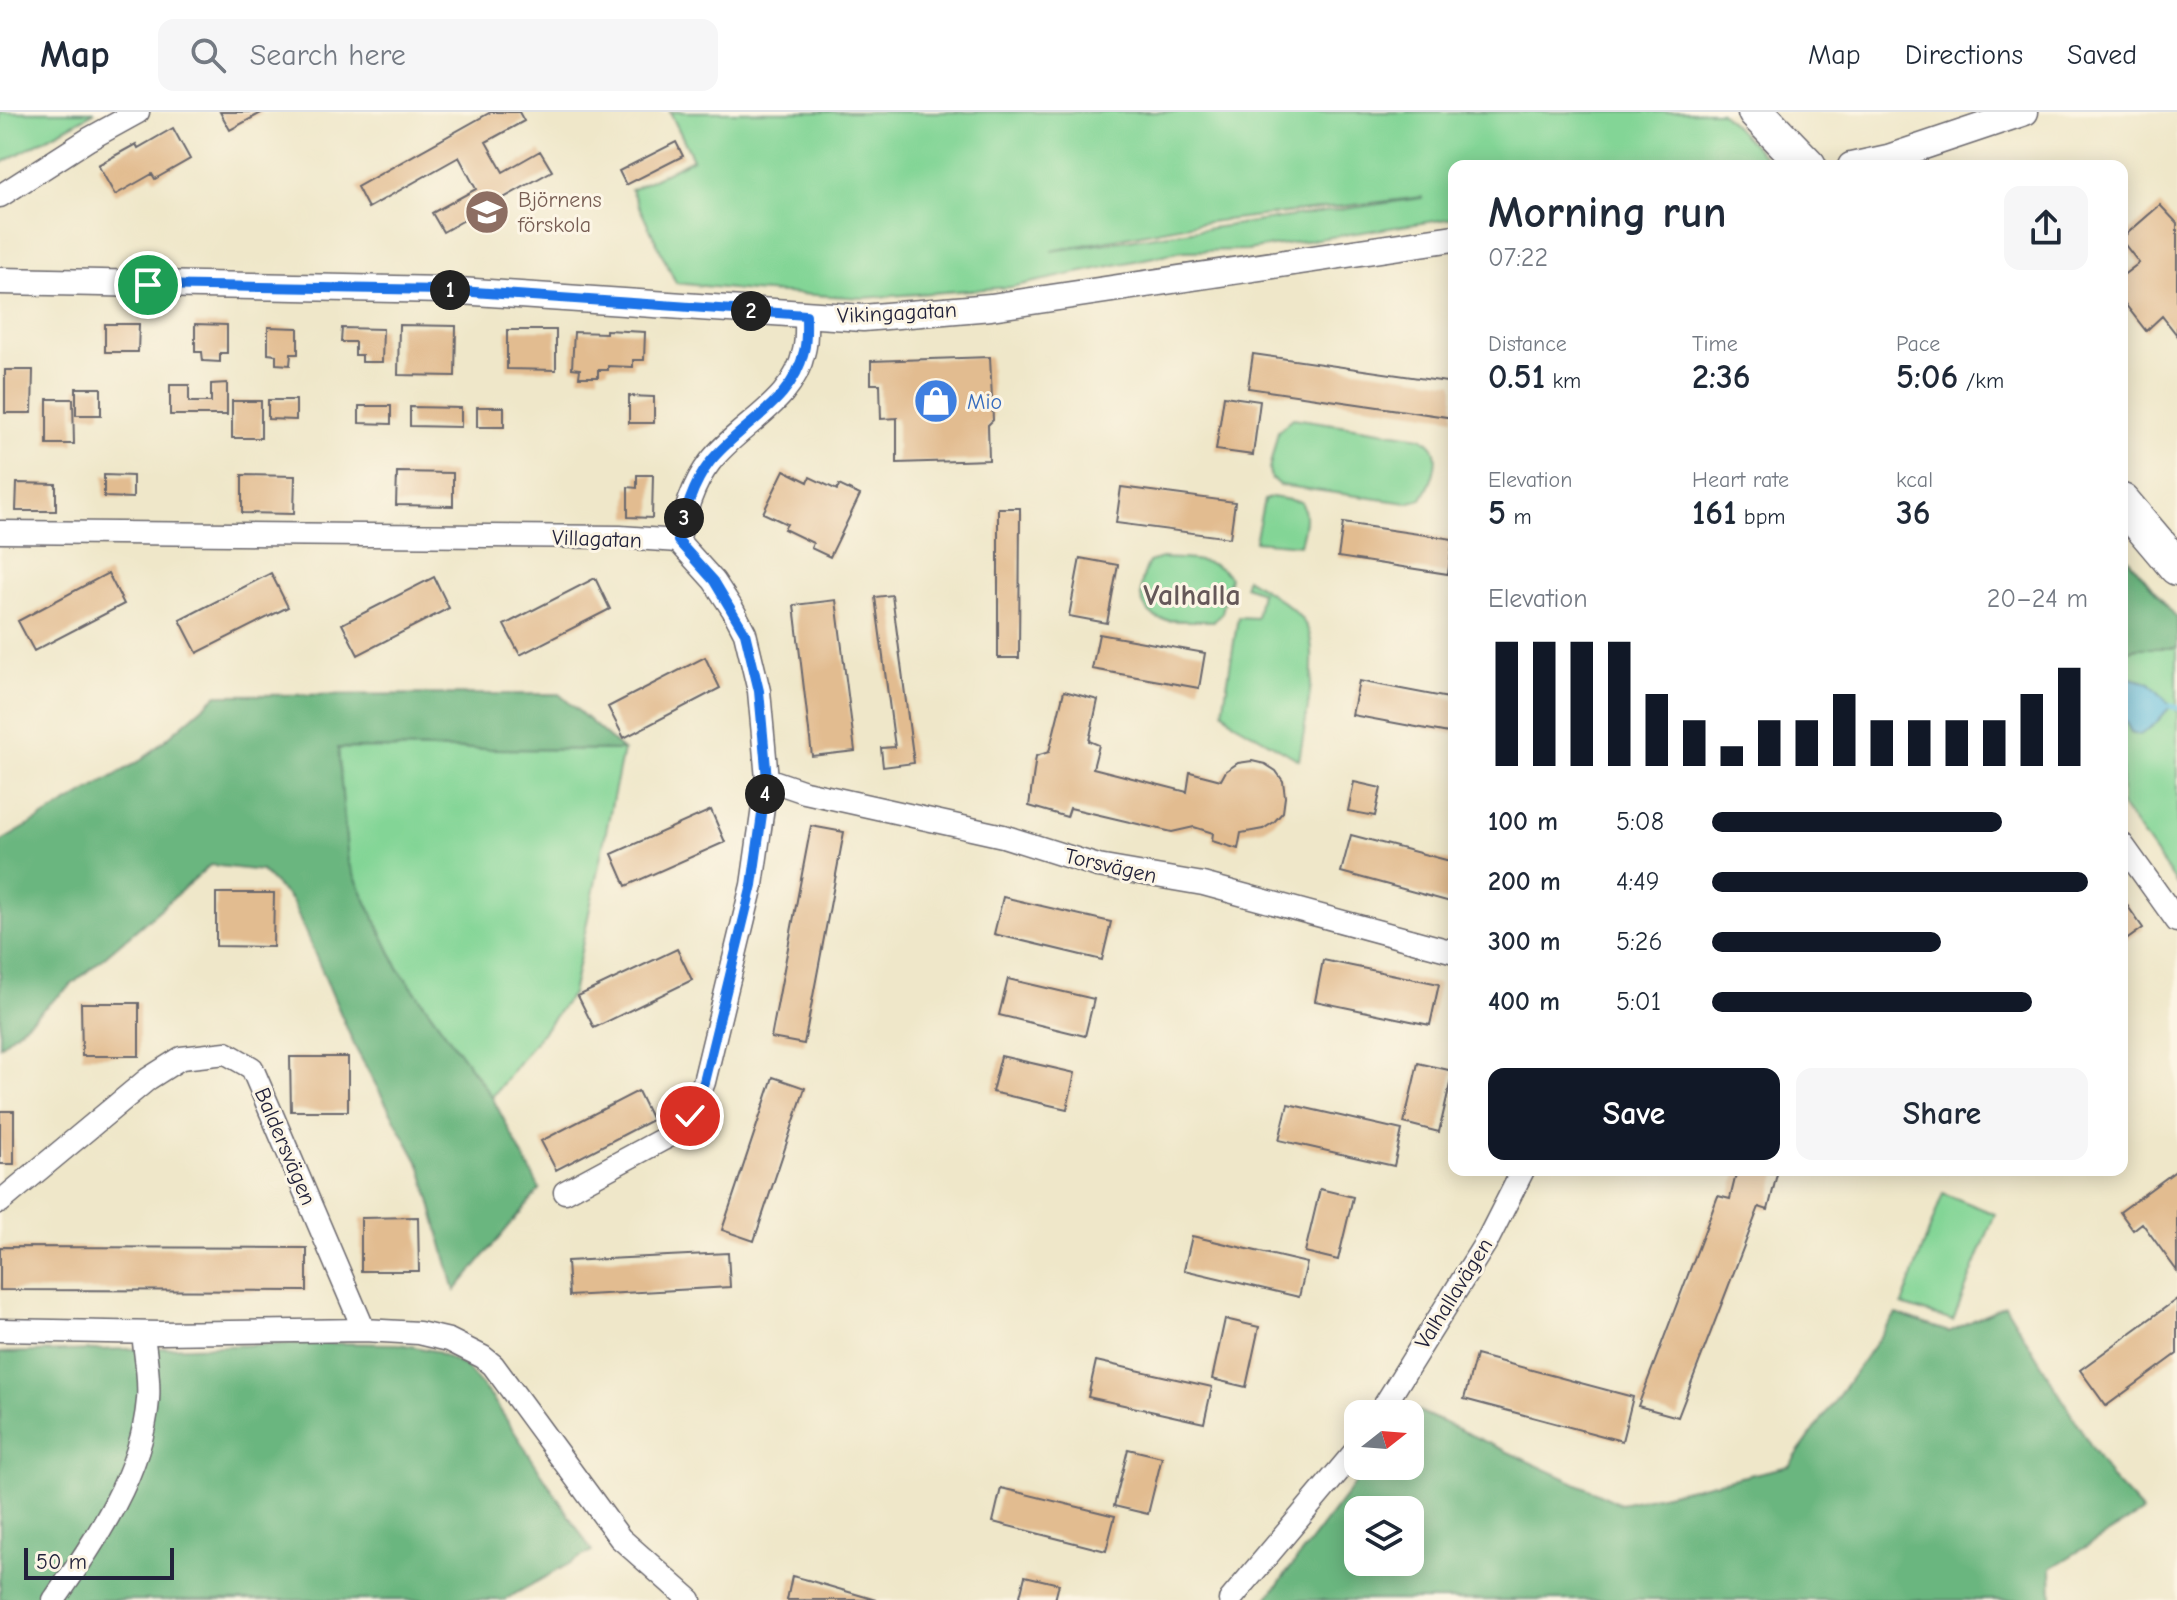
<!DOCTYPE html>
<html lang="en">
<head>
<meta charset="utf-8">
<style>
  body { margin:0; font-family:"Comic Neue",sans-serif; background:#f6f6f7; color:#1f2937; height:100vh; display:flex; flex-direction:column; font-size:30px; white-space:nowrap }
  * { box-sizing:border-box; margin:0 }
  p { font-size:26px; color:#747a83 }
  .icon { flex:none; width:44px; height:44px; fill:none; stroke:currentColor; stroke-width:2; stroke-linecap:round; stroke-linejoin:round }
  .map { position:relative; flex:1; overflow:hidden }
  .panel { position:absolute; left:1448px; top:48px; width:680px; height:1016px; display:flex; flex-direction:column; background:#fff; border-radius:16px; box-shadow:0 4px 20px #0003 }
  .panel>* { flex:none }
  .needle { width:52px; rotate:73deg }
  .tools { position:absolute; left:1344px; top:1288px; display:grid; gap:16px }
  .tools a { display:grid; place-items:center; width:80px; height:80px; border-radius:16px; background:#fff; box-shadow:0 4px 20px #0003; font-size:40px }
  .scale { position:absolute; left:24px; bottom:20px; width:150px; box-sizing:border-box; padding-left:8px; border:4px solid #22223b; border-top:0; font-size:22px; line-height:28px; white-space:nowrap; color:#22223b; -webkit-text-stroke:6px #fcf5e5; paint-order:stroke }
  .pin { position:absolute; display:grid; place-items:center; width:68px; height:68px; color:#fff; margin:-34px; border:4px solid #fff; border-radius:50%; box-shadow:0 2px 8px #0007 }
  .km { position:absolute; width:40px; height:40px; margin:-20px; border-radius:50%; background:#222; color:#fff; font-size:22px; line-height:40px; text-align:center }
  .round { display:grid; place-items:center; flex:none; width:84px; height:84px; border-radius:16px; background:#f6f6f7 }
  .summary { display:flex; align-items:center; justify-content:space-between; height:136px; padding:0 40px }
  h1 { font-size:44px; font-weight:800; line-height:60px }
  .stats { display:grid; grid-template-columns:repeat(3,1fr); gap:12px; height:136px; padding:8px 40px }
  .stats div { display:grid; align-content:center }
  .stats b { font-size:34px; font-weight:800 }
  .stats small { font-size:22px; font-weight:400 }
  .stats p { font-size:22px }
  .chart { height:224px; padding:16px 40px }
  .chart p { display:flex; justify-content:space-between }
  .chart svg { width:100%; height:144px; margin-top:8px; stroke:#111827; stroke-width:6 }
  .button { display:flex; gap:16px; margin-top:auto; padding:16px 40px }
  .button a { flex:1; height:92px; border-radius:16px; background:#111827; color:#fff; font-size:32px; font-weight:800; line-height:92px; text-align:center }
  .button a+a { background:#f6f6f7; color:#1f2937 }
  ul { padding:0 40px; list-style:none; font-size:26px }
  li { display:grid; grid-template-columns:128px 96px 1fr; align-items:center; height:60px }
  li i { height:20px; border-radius:10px; background:#111827 }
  header { display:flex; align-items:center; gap:48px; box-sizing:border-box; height:112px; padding:0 40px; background:#fff; border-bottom:2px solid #e0e1e3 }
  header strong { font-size:38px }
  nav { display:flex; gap:44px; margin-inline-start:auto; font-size:28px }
  .search { width:560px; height:72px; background:#f6f6f7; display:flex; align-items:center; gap:20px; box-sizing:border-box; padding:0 28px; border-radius:16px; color:#747a83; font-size:30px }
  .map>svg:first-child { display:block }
  .green { fill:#83d596; stroke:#527c68; stroke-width:2; fill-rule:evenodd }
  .forest { fill:#6ab67f; stroke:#466c5d; stroke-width:2; fill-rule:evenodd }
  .water { fill:#61bedf; stroke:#42708d; stroke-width:2 }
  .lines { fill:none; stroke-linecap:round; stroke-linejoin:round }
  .stream { stroke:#61bedf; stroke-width:6 }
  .building { fill:#e2bc90 }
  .minor-casing { stroke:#6a676d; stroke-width:25 }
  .tertiary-casing { stroke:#6a676d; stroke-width:29 }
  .trunk-casing { stroke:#6a676d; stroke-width:39 }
  .minor { stroke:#fff; stroke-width:22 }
  .tertiary { stroke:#fff; stroke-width:26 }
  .trunk { stroke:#fff; stroke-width:36 }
  .route-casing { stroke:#fff; stroke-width:16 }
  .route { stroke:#1a73e8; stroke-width:10 }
  .labels { text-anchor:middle; stroke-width:6; stroke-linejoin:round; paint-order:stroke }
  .education-label { font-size:22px; fill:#785e54; stroke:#fcf5e5; text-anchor:start }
  .street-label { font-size:22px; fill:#22223b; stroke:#fcf5e5 }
  .shop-label { font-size:22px; fill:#366cbe; stroke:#fcf5e5; text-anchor:start }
  .district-label { font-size:30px; font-weight:bold; fill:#655859; stroke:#fcf5e5 }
</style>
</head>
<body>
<header>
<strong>Map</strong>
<div class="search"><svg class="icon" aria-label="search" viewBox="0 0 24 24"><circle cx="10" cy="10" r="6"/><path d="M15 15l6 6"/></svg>Search here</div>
<nav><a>Map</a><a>Directions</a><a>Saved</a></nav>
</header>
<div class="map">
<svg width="2177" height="1488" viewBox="0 0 2177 1488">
  <rect width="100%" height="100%" fill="#fcf5e5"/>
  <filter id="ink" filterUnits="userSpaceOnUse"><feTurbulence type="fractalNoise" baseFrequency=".0125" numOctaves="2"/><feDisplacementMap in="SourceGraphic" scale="16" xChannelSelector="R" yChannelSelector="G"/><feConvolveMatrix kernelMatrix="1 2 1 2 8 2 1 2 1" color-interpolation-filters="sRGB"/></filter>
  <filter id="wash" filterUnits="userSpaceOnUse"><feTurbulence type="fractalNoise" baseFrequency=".006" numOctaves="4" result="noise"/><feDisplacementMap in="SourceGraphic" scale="32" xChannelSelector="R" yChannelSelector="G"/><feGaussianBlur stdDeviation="1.8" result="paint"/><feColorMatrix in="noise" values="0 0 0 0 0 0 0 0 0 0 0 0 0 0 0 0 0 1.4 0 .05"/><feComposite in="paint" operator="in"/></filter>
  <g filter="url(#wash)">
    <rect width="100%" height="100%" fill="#efe7c9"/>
    <path class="green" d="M0,0H95L0,52Z
      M670,0H1721L1767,47L1731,54H1454V106L1247,138L1182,139L1011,175L863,186L751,179L676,171L631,78L693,47ZM1422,85V86L1051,139L1200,111Z
      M1293,306L1421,325C1423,326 1430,332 1432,334C1442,348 1430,374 1422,387L1407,391L1279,373L1271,366L1269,358L1278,319Z
      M1272,385L1301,390C1309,404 1303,419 1300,433L1255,429L1264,388Z
      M1162,446C1185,448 1214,445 1230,465L1222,501L1214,509C1202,509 1165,510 1157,506C1134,494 1140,468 1149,450Z
      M1246,466C1266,479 1292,492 1305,512C1322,537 1304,617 1299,648L1233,610L1223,599L1238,505L1256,506L1261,480L1245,474Z
      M2138,536H2177V772L2122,694V603L2131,620L2150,571L2122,564V540Z
      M338,636L623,638L572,882L492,985L398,856L347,750Z
      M1943,1081L1995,1102L1953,1209L1902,1193Z"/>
    <path class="forest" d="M2122,439L2177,506V536H2138L2122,540Z
      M559,582L623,638L338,636L348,750L398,856L492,985L540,1077L455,1179L421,1055L355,935L292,789L262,759L210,753C142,815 70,873 0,934V730L143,647L217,583Z
      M2005,1193L2110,1365L2143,1400L2051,1456L2052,1488H1266L1368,1354H1410V1302H1407L1412,1296L1621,1392L1789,1354L1896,1202L1949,1220ZM1410,1398V1450H1358V1398Z
      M316,1231L400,1232L435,1239L466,1255L493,1287L592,1439L504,1488H0V1241Z"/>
    <path class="water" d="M2122,564L2150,571L2171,594L2154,613L2140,623L2131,620L2122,603Z"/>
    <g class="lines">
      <path class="stream" d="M2171,594L2177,596"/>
    </g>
    <g id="blocks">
      <path class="building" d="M220,0H263L230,18Z
        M491,0H519L524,9L486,30L503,60L540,39L552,59L443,120L432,101L476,77L459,45L368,96L357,75Z
        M173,16L190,47L155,67L152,62L115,83L98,53L136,32L138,36Z
        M676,30L683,44L626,73L619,59Z
        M2160,93L2177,111V223L2162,204L2146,219L2122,188V164L2139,151L2122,129V126Z
        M105,212H139L138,240H105Z
        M195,212L227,213V241H220V250L203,249L202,240H195Z
        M399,213L456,214L455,264L398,263Z
        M268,215L298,216V242H291L290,253L276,252V243L268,242Z
        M342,216L383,217L382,250H362V243H355V230H341Z
        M507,218H556V258L507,257Z
        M606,218L645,220L644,248H633V255L608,254V258H598V265H579L580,257L572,256L574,220L606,221Z
        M1253,242L1454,271V306L1248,276Z
        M990,245L993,308L988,313L989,348L897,351V306L881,307L880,272H871V249Z
        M5,258H33L32,301H5Z
        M227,271V303H170V273H189V290H211V272Z
        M76,276H101V303H76Z
        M629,284L654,285V311H629Z
        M1224,284L1260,289L1253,343L1216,338Z
        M47,287H73L74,332H47Z
        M268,288H296V308L268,307Z
        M232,289H261V326H232Z
        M359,294H391V312L359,311Z
        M410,295L461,296V315L410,314Z
        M477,295H504V315H477Z
        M784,358L808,370L810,365L837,378L839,373L860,383L830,445L811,436L813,431L784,417L787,412L763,401Z
        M397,360L453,361V394L396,393Z
        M104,363L133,364V386L104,385Z
        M242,363L295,364L294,402L242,401Z
        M637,363H653L652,406L628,405V375L637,376Z
        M17,371L56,372V399H16Z
        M1121,375L1235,390L1230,426L1116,411Z
        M998,396H1020L1019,546H998Z
        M1343,411L1453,427L1448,462L1338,445Z
        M1080,446L1118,453L1107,511L1069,504Z
        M108,461L124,492L34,539L18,509Z
        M271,461L288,495L197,541L180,508Z
        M434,465L449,496L358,543L342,512Z
        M595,466L610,497L520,543L504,513Z
        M892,483L914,651L883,655L881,636L895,635L875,485Z
        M836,488L855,639L812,644L794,493Z
        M1099,522L1205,541L1199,576L1092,557Z
        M705,545L720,576L624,626L608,595Z
        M1359,569L1454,587V622L1352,603Z
        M1064,579L1098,588L1089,629L1099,633L1093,656L1187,680L1190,660L1221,668L1226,659L1238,651L1252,649L1265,652L1276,659L1283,669L1285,685L1283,700L1274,710L1263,717L1241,721L1238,737L1212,729L1213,721L1194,715L1172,720L1070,696L1067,705L1029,694L1036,644L1049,640Z
        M1354,670L1381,676L1375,704L1348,699Z
        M711,698L725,730L626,774L612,742Z
        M811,714L844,720L804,932L771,926Z
        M1351,723L1454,750V791L1341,760Z
        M216,781H274L273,835L216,834Z
        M1003,785L1111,810L1102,848L994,822Z
        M2122,786L2143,816L2122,831Z
        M677,837L692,868L594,916L578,884Z
        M1323,848L1439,872L1430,913L1315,889Z
        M1008,867L1094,887L1085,924L999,903Z
        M81,891H139V944H82Z
        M1001,944L1075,961L1067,997L992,980Z
        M290,945H348V999H291Z
        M1418,951L1453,959L1439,1020L1404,1011Z
        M773,965L805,976L754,1129L722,1118Z
        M638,979L652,1008L556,1058L541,1029Z
        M1288,992L1402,1018L1394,1054L1279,1028Z
        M0,999H14V1052H0Z
        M1737,1058H1778L1768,1098L1759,1095L1678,1305L1638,1294L1718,1084L1730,1087Z
        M2177,1058V1159L2142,1111L2133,1118L2120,1100Z
        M1320,1077L1353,1085L1338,1148L1305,1140Z
        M418,1105L419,1159H361V1106Z
        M1192,1124L1307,1151L1299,1185L1184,1158Z
        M0,1135L307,1136V1179L0,1178Z
        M728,1141L730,1175L569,1184L567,1149Z
        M2177,1187V1242L2106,1294L2080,1258Z
        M1225,1207L1259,1215L1246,1275L1212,1267Z
        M1476,1243L1633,1285L1622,1329L1464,1287Z
        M1096,1249L1212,1275L1204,1311L1088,1285Z
        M1128,1337L1162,1345L1148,1402L1114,1394Z
        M1001,1376L1115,1404L1106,1439L993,1410Z
        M792,1464L808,1468L876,1488H787Z
        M1025,1464L1059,1472L1055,1488H1019Z"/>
    </g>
  </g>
  <g filter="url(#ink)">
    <use href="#blocks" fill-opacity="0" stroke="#6a676d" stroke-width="2"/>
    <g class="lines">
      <g class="minor-casing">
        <path id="minor" d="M0,84L89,27L138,0
          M0,420L620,425L678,429L714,469L733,498L745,521L759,579L767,667L752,773L704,970L690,1004L680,1016L667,1025L565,1080
          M678,429C685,401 692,373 710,350C740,311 793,292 804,239C807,228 806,215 806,203
          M767,667L805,680L1003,724L1098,754L1203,772L1454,840
          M2122,732L2177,809
          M0,1090L148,967L181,946L226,941L252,956L364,1218
          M0,1218L161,1221L364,1218L419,1221L449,1228L483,1245L493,1253L620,1426L690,1488
          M1379,1302L1488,1127L1523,1058
          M54,1488C95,1429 142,1362 148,1288C150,1266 145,1243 143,1221
          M1230,1488L1358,1336"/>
      </g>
      <g class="tertiary-casing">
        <path id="tertiary" d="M1851,54L1888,46L2025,0
          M0,169L445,178L863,206L991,195L1454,126"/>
      </g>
      <g class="trunk-casing">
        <path id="trunk" d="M1756,0L1808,54
          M2122,390L2177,455"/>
      </g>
      <use href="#minor" class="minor"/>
      <use href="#tertiary" class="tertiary"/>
      <use href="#trunk" class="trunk"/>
    </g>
  </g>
  <g class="lines" filter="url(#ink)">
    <g class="route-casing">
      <path id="route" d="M148,173L445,178L806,203C806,215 807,228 804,239C793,291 740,312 710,350C692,373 685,401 678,429L714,469L745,521L759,579L767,667L752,773L704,970L690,1004"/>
    </g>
    <use href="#route" class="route"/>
  </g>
  <defs>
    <g id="school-disc" transform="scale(2.3)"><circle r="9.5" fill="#8d6e63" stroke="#fcf5e5"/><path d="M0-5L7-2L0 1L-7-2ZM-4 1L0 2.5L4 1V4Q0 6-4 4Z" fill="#fff"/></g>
    <g id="shop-disc" transform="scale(2.3)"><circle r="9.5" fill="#3f7fe0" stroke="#fcf5e5"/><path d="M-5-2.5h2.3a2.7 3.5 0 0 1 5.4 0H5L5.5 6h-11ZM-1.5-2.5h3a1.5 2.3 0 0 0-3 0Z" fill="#fff"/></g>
  </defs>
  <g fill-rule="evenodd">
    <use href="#school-disc" x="487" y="100"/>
    <use href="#shop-disc" x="936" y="289"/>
  </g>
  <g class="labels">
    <g class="education-label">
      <text x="518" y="95">Björnens<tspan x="518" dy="25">förskola</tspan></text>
    </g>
    <g class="street-label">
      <text transform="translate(897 200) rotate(-3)" y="8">Vikingagatan</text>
      <text transform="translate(597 426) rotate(2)" y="8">Villagatan</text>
      <text transform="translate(1111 753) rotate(13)" y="8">Torsvägen</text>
      <text transform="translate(286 1034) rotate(67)" y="8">Baldersvägen</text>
      <text transform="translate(1453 1181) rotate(-58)" y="8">Valhallavägen</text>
    </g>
    <g class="shop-label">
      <text x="967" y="297">Mio</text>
    </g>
    <g class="district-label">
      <text x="1192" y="493">Valhalla</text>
    </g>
  </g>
</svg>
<div class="tools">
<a><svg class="needle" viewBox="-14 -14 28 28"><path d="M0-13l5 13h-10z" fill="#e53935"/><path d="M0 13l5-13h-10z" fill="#747a83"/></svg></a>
<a><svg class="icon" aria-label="layers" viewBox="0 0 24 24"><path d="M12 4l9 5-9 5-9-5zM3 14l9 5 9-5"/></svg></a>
</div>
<div class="scale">50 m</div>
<div class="pin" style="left:148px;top:173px;background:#1e9e55"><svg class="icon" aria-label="arrive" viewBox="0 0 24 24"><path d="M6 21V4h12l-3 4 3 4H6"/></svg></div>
<div class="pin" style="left:690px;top:1004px;background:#d93025"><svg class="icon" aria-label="check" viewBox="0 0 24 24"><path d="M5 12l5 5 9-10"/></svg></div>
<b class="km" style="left:450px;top:178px">1</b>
<b class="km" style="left:751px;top:199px">2</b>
<b class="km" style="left:684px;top:406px">3</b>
<b class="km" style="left:765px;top:682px">4</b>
<section class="panel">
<div class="summary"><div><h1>Morning run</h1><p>07:22</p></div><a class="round"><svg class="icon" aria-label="share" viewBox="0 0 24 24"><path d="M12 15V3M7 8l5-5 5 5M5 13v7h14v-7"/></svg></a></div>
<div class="stats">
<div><p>Distance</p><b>0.51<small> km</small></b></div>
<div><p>Time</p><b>2:36</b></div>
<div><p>Pace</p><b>5:06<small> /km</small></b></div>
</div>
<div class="stats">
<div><p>Elevation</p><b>5<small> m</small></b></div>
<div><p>Heart rate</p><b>161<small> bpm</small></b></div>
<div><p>kcal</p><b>36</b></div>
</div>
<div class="chart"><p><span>Elevation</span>20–24 m</p>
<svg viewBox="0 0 160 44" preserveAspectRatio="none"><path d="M5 44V6M15 44V6M25 44V6M35 44V6M45 44V22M55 44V30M65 44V38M75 44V30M85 44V30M95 44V22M105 44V30M115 44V30M125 44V30M135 44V30M145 44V22M155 44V14"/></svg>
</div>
<ul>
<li><b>100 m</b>5:08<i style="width:77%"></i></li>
<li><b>200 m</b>4:49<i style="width:100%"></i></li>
<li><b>300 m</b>5:26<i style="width:61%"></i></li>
<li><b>400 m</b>5:01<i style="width:85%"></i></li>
</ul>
<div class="button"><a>Save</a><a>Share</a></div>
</section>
</div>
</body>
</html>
